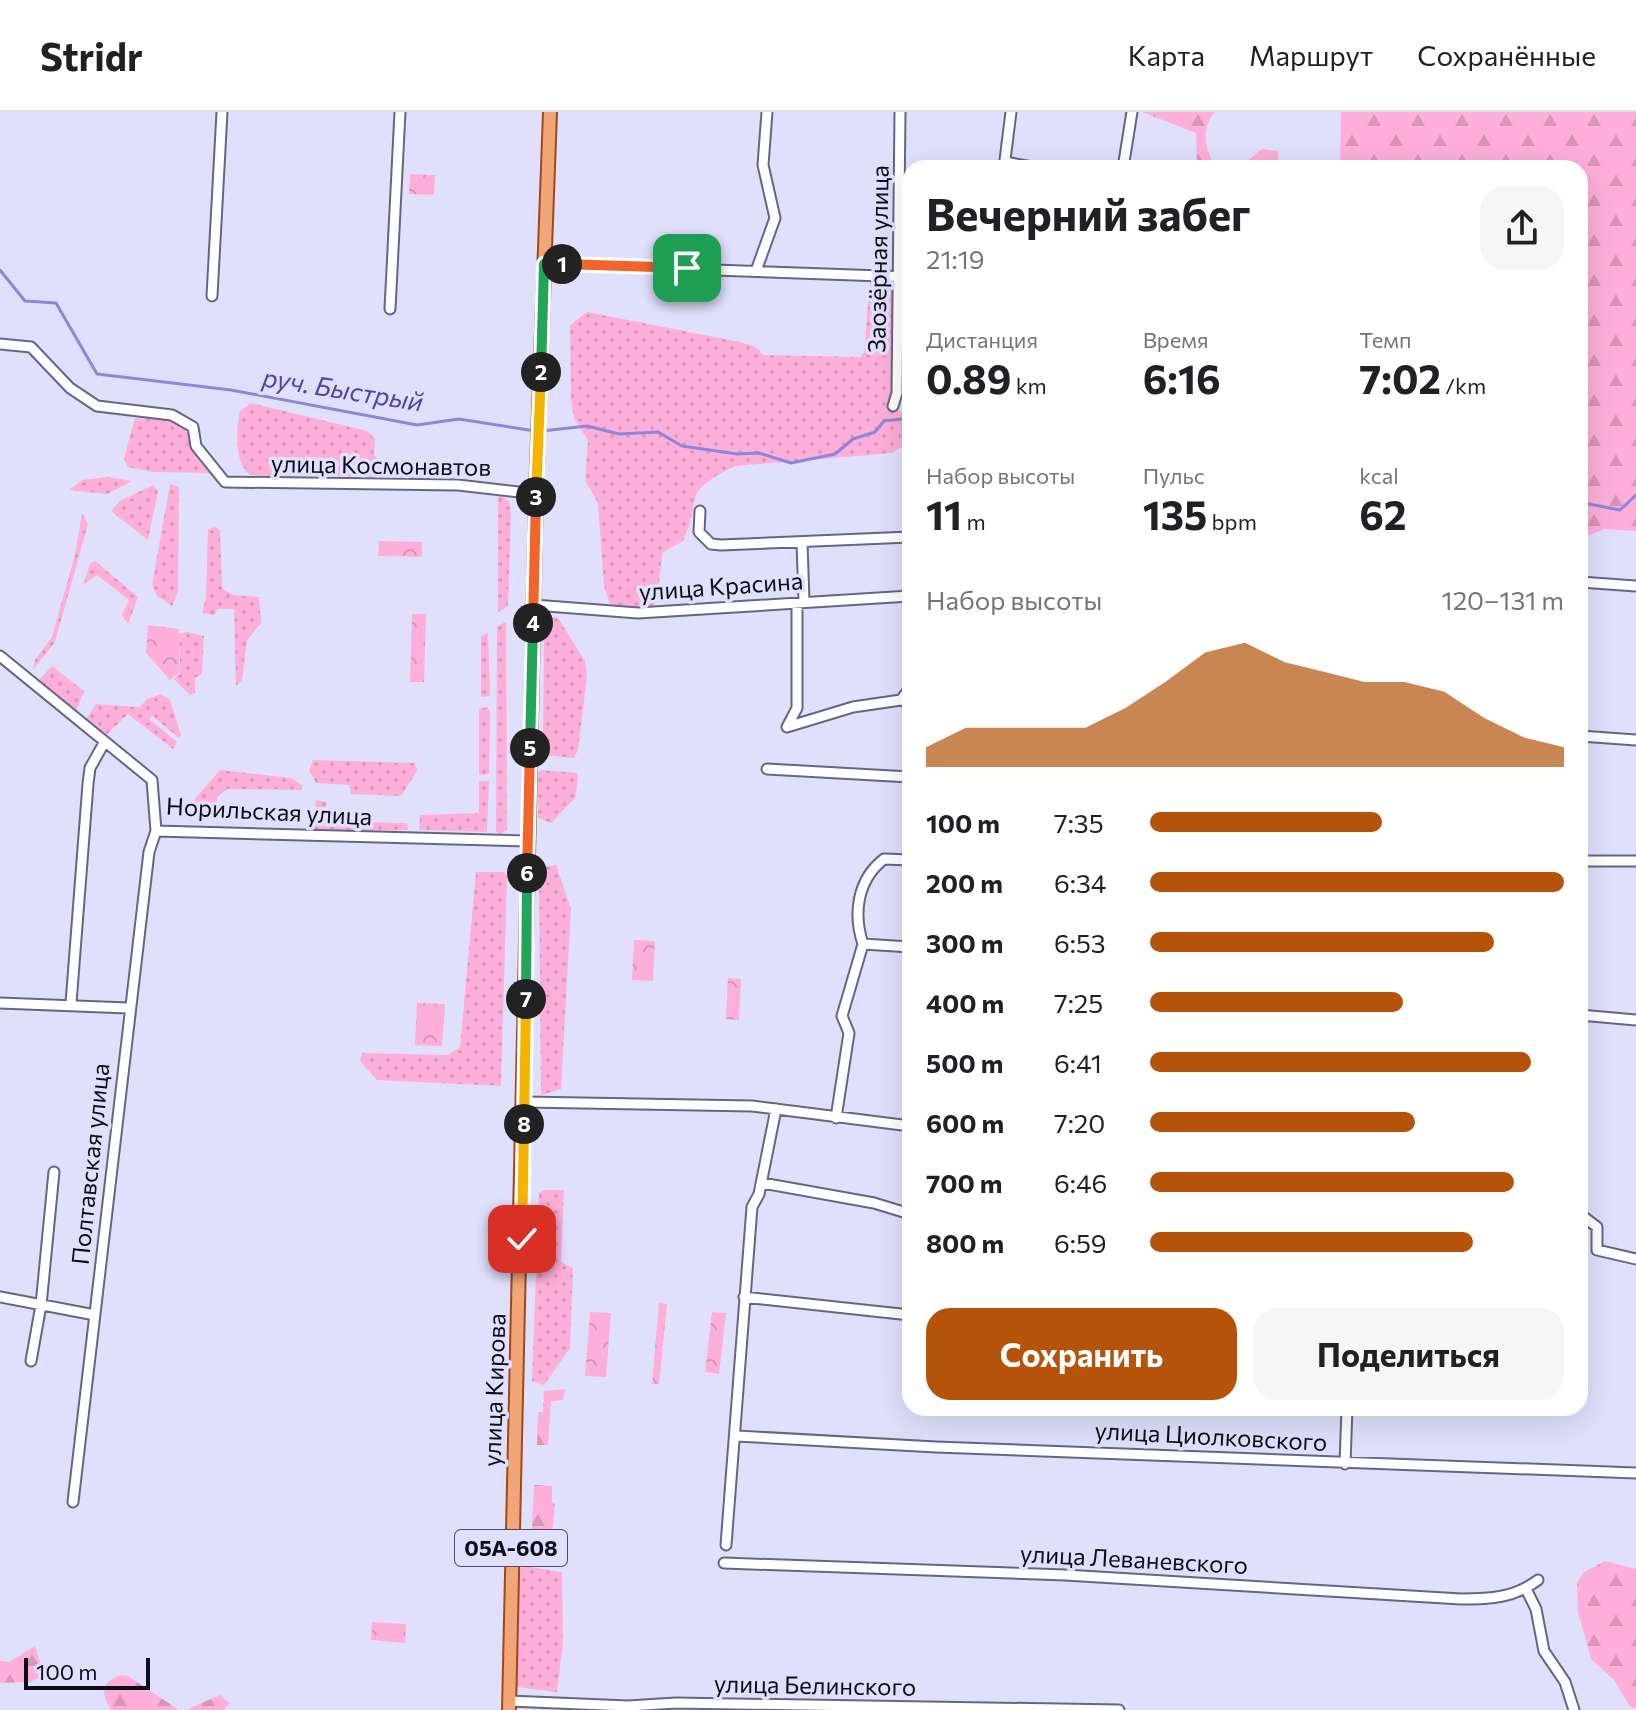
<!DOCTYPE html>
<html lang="ru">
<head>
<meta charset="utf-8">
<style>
  body { margin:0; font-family:Commissioner,sans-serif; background:#f6f6f6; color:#202124; height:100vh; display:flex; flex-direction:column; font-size:30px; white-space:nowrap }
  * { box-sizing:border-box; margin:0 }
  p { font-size:26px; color:#757577 }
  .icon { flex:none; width:44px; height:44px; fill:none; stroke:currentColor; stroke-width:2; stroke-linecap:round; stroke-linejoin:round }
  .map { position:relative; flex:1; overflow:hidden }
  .panel { position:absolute; left:902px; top:48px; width:686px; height:1256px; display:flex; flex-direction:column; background:#fff; border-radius:24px; box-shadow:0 8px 32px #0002 }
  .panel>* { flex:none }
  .scale { position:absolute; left:24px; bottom:20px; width:126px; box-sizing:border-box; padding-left:8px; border:4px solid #0e0e1a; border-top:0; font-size:22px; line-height:28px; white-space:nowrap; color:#0e0e1a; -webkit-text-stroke:6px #e0e0fd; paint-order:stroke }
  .pin { position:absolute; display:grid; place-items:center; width:68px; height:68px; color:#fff; margin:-34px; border-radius:16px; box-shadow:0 4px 12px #0006 }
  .km { position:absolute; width:40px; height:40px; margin:-20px; border-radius:50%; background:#222; color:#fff; font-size:22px; line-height:40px; text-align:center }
  .round { display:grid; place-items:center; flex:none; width:84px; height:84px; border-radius:24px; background:#f6f6f6 }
  .head { display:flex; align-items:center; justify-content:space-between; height:136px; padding:0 24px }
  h1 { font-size:44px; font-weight:700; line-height:60px }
  .metrics { display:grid; grid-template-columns:repeat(3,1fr); gap:12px; height:136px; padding:8px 24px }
  .metrics div { display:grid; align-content:center }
  .metrics b { font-size:40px; font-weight:700 }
  .metrics small { font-size:22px; font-weight:400 }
  .metrics p { font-size:22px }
  .chart { height:224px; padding:16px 24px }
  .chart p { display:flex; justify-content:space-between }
  .chart svg { width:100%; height:144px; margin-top:8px; fill:#b45309; opacity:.7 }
  .primary-button { display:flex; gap:16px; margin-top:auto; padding:16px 24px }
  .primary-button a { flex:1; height:92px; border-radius:24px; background:#b45309; color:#fff; font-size:32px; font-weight:700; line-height:92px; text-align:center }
  .primary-button a+a { background:#f6f6f6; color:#202124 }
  ul { padding:0 24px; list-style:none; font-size:26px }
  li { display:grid; grid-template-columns:128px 96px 1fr; align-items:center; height:60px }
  li i { height:20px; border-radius:10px; background:#b45309 }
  header { display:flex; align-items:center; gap:48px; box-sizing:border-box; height:112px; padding:0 40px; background:#fff; border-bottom:2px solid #e0e0e0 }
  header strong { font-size:38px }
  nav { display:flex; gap:44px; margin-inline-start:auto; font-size:28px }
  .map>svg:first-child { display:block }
  .grass { fill:url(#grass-dots) }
  .forest { fill:url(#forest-firs) }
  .park { fill:url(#park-crowns) }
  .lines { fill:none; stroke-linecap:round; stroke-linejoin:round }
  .stream { stroke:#8d87db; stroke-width:3 }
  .minor-casing { stroke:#666586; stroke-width:13 }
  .major-casing { stroke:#9d491b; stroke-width:16 }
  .minor { stroke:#fff; stroke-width:9 }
  .major { stroke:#f2a576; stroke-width:12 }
  .split-1-casing { stroke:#fff; stroke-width:16 }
  .split-2-casing { stroke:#fff; stroke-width:16 }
  .split-3-casing { stroke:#fff; stroke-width:16 }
  .split-4-casing { stroke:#fff; stroke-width:16 }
  .split-5-casing { stroke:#fff; stroke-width:16 }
  .split-6-casing { stroke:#fff; stroke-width:16 }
  .split-7-casing { stroke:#fff; stroke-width:16 }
  .split-8-casing { stroke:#fff; stroke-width:16 }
  .split-9-casing { stroke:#fff; stroke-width:16 }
  .split-1 { stroke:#f0652b; stroke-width:10 }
  .split-2 { stroke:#22a559; stroke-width:10 }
  .split-3 { stroke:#f5b400; stroke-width:10 }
  .split-4 { stroke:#f0652b; stroke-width:10 }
  .split-5 { stroke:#22a559; stroke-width:10 }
  .split-6 { stroke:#f0652b; stroke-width:10 }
  .split-7 { stroke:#22a559; stroke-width:10 }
  .split-8 { stroke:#f5b400; stroke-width:10 }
  .split-9 { stroke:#f5b400; stroke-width:10 }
  .labels { text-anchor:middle; stroke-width:7; stroke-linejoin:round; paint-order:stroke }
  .shield { fill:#e0e0fd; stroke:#4d4d5e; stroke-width:2 }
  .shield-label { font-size:22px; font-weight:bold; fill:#0e0e1a }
  .street-label { font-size:24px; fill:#0e0e1a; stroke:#e0e0fd }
  .water-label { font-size:26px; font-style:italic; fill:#5343a6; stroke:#e0e0fd }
</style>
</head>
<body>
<header>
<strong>Stridr</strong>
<nav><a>Карта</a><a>Маршрут</a><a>Сохранённые</a></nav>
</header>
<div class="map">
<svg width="1636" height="1598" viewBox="0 0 1636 1598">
  <defs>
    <pattern id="grass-dots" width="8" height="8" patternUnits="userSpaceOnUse" patternTransform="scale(2)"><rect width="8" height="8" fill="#fdafd9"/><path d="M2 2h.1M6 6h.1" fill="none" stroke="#d895ba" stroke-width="1.8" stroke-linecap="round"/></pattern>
    <pattern id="forest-firs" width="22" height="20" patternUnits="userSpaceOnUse" patternTransform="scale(2)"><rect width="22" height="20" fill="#fdafd9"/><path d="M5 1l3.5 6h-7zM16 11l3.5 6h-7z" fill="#d895ba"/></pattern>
    <pattern id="park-crowns" width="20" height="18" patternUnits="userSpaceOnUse" patternTransform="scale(2)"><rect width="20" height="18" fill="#fdafd9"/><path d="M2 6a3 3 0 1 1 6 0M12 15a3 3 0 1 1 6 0" fill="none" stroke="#d895ba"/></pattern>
  </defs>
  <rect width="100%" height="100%" fill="#e0e0fd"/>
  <path class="grass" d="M870,169L890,171L894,177L892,294L899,299L910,296V330L892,341L735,354C677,383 704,384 683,429L662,441L658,484L653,494L637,497L610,492L604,474L598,391L585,368L588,328L574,307L571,287L570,213L587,200L740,230L756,235L763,243L860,245L864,240Z
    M251,291L367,319L375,327L374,343L383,352L449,355L457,357V362L449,366L250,363C234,350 236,318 240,299Z
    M135,306L168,308L186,316L210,361L154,360L128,355L124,346Z
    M107,365L132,369L107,382L69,378L82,368Z
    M170,372L179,375L178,480L172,494L157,484L152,473Z
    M153,373L158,379L148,428L111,399L120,389Z
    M501,384L509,389L511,402L508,494L498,500V386Z
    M82,401L88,412L55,530L33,558L35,548L52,525L75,443Z
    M216,415L220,418L222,476L233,483L259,485L261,511L247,528L242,568L236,574L234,497H217L215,503L202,501L206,486L208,417Z
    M95,449L138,485L128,512L122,503L129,488L97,463L83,473L90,452Z
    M548,504L558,506L585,549L587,564L578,638L574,646L543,643L544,506Z
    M506,510L507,718L500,722L496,719L497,518V514Z
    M187,520L204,524L202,562L195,566V581L190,583L174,567L180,561L179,522Z
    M488,521L490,584L481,585V524Z
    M52,554L84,579L76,600L38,569Z
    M161,582L170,588L181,623L179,626L152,604L149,607L177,630L173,637L128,602L106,623L86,608L96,592L140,595L147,587Z
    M487,595L490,599L489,662L479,663V597Z
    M313,648L415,651L417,659L401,684L351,682L349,673L316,671L309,658Z
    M220,658L291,666L302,673V678L228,677L218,684L214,705L196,692L195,687Z
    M543,658L578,661L576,685L551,711L538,706V660Z
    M479,669H489L487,720L419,718L420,703L479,701Z
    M316,688L326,690L327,709L407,711L408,718L315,719Z
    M556,753L571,797L561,977L541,983L539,756Z
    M476,760H504L507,764L501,974L377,968L360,949L362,941L448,943L460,935Z
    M544,1078H564L561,1150L573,1156L570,1236L544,1273L532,1269L539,1081Z
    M524,1454L562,1460L563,1531L557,1580L517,1575L519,1458Z"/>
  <path class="forest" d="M1142,0H1215C1202,13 1204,35 1213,50L1231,56H1197L1196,21Z
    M1341,0H1636V419L1604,417L1580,427V56H1340Z
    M1262,37L1278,39L1279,56H1238Z
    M565,1277L563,1288L551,1289L548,1333H537L538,1300H543L544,1279Z
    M534,1373L552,1374V1390L555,1391L552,1423L558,1425L550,1440L531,1437Z
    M1605,1449L1636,1457V1596L1630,1595L1614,1568L1591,1547L1578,1500L1577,1470L1584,1460Z
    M35,1534L40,1550L38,1566L30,1570L0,1571V1549L9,1550Z
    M120,1563L128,1564L179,1598H111C101,1580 100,1572 120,1563Z
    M220,1583L230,1591L223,1598H186Z"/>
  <path class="park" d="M410,62L435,63L434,83L409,82Z
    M379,429L422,430V445L378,444Z
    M412,502H426L424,570H410Z
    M148,513L179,517V561L170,568L146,541Z
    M634,828L655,829L653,869L632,868Z
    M728,866L741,867L739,908L726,907Z
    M417,891L445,892L442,934L415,933Z
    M659,1191L667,1192L659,1272H652Z
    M590,1200L611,1201L606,1265L585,1264Z
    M712,1200L726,1201L719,1262L705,1260Z
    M372,1510L406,1512L405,1531L371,1528Z"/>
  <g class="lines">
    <path class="stream" d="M0,158L25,189L56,191L97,262L231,278L417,313L459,307L535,319
      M542,319L587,314L619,322L658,320L682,334L737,342L759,341L791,351L835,342L853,327L875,320L884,309L910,306
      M1580,397L1589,392L1620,398L1636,383"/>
    <g class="minor-casing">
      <path id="minor" d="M1005,50L1038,56
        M1004,56L1011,0
        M1123,56L1132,0
        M544,152L910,165
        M756,159L775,106L763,53L767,0
        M212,184L222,0
        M390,197L400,0
        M0,232L31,235L70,276L97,294L172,303L193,315L196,334L225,370L458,373L536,382
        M893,294L897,281L900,0
        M700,399L699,420L711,432L721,433L910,425
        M802,430L804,490
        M1580,470L1636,474
        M534,493L638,501L910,484
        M0,544L152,668L156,719L528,729
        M901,588L910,576
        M787,615L853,595L901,588L910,592
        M787,615L797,596V493
        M1580,624L1636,628
        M767,657L910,665
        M1580,749H1636
        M863,832C853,802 857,768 884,747L910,748
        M0,891L128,896
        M71,891L88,672L90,656L104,631
        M1580,903L1636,908
        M525,990L752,994L910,1014
        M836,1006L849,921L842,904L863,832L910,835
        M762,1071L874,1091L910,1102
        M1580,1102L1597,1115V1138L1636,1147
        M0,1185L95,1203
        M744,1185L910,1203
        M31,1249L41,1193L54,1060
        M737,1324L936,1335L1636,1361
        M1345,1352L1347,1296
        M73,1390L149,740L156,719
        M726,1433L752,1095L759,1082L776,997
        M724,1451L1065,1463L1461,1487C1490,1487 1514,1486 1538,1468
        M1526,1477L1536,1497L1544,1539L1565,1570L1574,1598
        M509,1589L628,1594L676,1591L1119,1598"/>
    </g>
    <g class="major-casing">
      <path id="major" d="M509,1598L536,382L550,0"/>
    </g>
    <use href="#minor" class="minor"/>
    <use href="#major" class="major"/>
  </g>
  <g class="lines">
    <g class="split-1-casing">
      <path id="split-1" d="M562,152L687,156"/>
    </g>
    <g class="split-2-casing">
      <path id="split-2" d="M541,260L544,152H562"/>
    </g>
    <g class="split-3-casing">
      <path id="split-3" d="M536,385L541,260"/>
    </g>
    <g class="split-4-casing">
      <path id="split-4" d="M533,511L536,385"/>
    </g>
    <g class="split-5-casing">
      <path id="split-5" d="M530,636L533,511"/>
    </g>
    <g class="split-6-casing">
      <path id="split-6" d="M527,761L530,636"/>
    </g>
    <g class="split-7-casing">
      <path id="split-7" d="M526,887L527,761"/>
    </g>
    <g class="split-8-casing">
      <path id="split-8" d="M524,1012L526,887"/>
    </g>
    <g class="split-9-casing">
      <path id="split-9" d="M522,1127L524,1012"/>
    </g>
    <use href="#split-1" class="split-1"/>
    <use href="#split-2" class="split-2"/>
    <use href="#split-3" class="split-3"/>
    <use href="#split-4" class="split-4"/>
    <use href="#split-5" class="split-5"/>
    <use href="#split-6" class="split-6"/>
    <use href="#split-7" class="split-7"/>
    <use href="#split-8" class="split-8"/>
    <use href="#split-9" class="split-9"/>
  </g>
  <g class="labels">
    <rect class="shield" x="455" y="1418" width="112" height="36" rx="6"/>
    <g class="shield-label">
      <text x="511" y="1444">05А-608</text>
    </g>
    <g class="street-label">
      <text transform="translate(879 147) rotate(-89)" y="8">Заозёрная улица</text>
      <text transform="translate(381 354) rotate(1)" y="8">улица Космонавтов</text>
      <text transform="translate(721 475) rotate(-4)" y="8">улица Красина</text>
      <text transform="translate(269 700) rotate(3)" y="8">Норильская улица</text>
      <text transform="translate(91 1052) rotate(-84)" y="8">Полтавская улица</text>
      <text transform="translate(495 1278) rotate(-88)" y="8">улица Кирова</text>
      <text transform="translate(1211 1325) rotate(3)" y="8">улица Циолковского</text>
      <text transform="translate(1134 1448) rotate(3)" y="8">улица Леваневского</text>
      <text transform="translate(815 1574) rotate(1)" y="8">улица Белинского</text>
    </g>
    <g class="water-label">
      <text transform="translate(343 278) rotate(9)" y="9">руч. Быстрый</text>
    </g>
  </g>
</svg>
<div class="scale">100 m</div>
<div class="pin" style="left:687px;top:156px;background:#1e9e55"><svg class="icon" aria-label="arrive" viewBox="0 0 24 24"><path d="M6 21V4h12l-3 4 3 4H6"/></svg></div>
<div class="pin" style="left:522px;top:1127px;background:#d93025"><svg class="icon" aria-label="check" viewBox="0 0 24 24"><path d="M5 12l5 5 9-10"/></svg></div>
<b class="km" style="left:562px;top:152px">1</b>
<b class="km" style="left:541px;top:260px">2</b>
<b class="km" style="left:536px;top:385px">3</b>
<b class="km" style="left:533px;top:511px">4</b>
<b class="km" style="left:530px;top:636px">5</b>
<b class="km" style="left:527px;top:761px">6</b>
<b class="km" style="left:526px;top:887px">7</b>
<b class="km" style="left:524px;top:1012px">8</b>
<section class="panel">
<div class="head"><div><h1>Вечерний забег</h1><p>21:19</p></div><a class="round"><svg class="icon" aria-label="share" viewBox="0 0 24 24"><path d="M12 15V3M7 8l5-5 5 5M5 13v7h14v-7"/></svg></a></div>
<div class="metrics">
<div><p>Дистанция</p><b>0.89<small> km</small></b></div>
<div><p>Время</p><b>6:16</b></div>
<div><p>Темп</p><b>7:02<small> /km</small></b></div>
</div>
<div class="metrics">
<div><p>Набор высоты</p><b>11<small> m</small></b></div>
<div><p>Пульс</p><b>135<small> bpm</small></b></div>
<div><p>kcal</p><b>62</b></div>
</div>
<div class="chart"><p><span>Набор высоты</span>120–131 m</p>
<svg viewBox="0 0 160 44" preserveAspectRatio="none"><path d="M0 44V38L10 32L20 32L30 32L40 32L50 26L60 18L70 9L80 6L90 12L100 15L110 18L120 18L130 21L140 29L150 35L160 38V44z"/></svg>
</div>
<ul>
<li><b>100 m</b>7:35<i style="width:56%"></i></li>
<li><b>200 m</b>6:34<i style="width:100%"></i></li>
<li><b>300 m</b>6:53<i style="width:83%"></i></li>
<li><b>400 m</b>7:25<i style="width:61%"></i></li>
<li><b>500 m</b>6:41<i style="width:92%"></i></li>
<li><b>600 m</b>7:20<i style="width:64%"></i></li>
<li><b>700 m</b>6:46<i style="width:88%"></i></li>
<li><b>800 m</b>6:59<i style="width:78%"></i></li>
</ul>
<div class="primary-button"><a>Сохранить</a><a>Поделиться</a></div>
</section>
</div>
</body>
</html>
